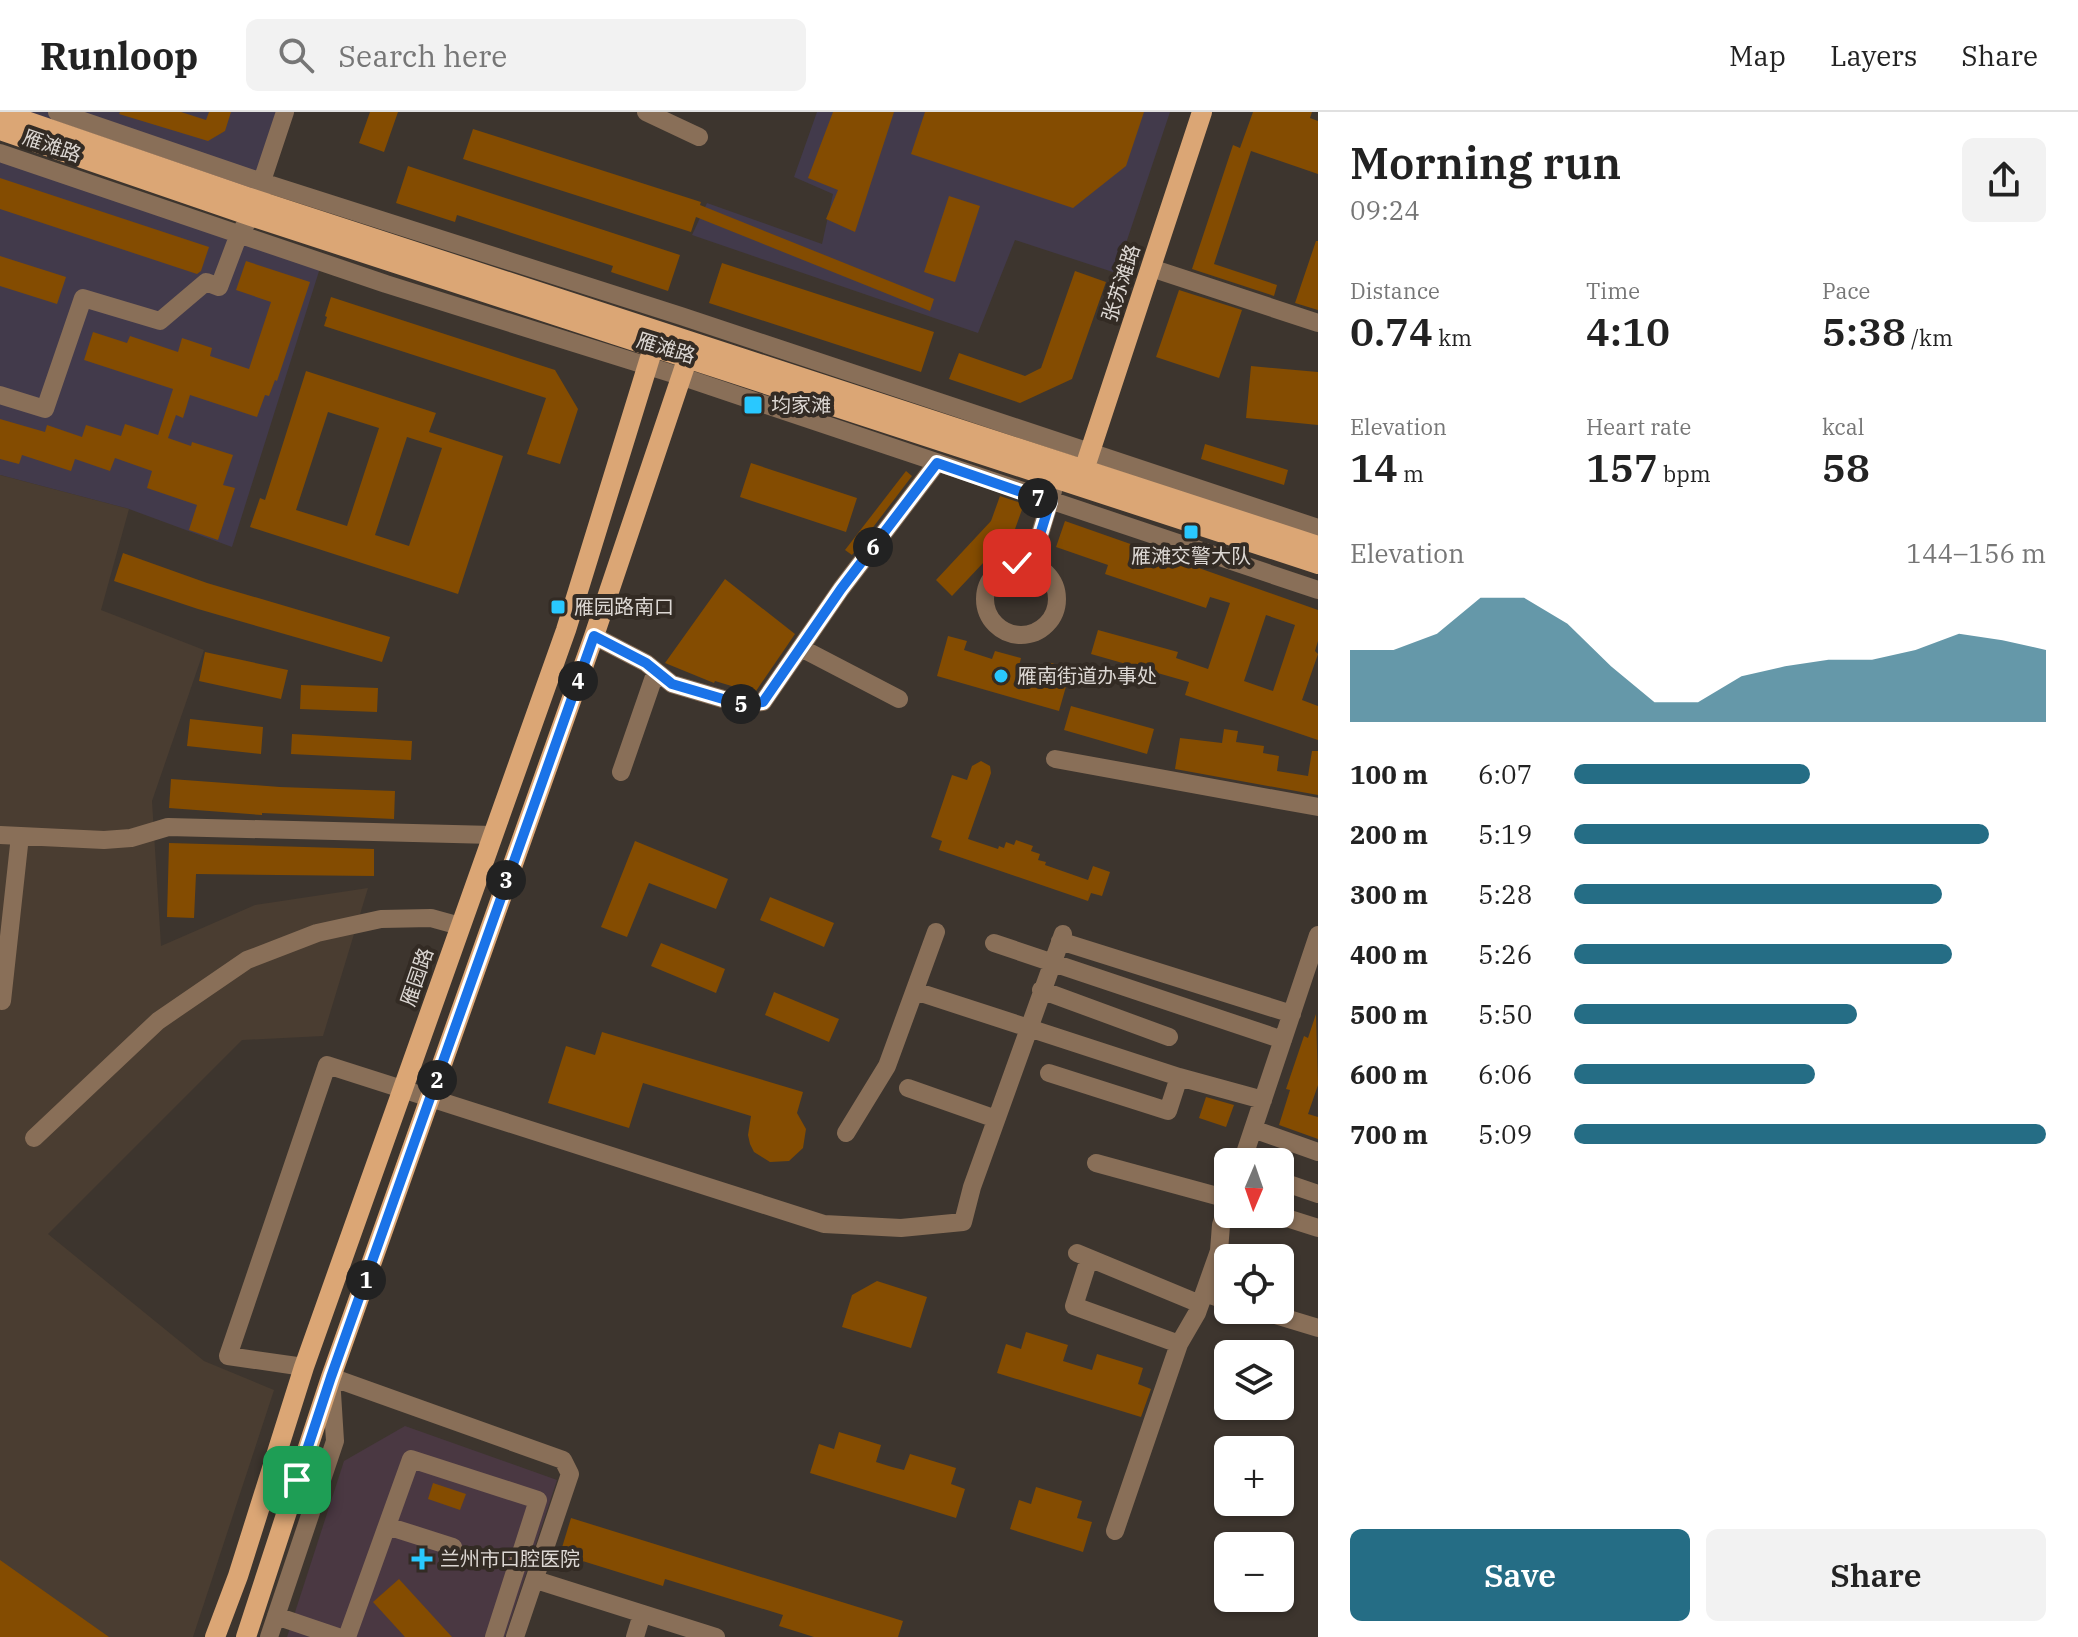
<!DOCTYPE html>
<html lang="en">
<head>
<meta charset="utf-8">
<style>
  body { margin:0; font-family:"IBM Plex Serif","Noto Sans SC",serif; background:#f2f2f2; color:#222; height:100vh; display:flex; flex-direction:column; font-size:30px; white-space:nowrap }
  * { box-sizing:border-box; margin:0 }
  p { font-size:26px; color:#767676 }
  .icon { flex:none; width:44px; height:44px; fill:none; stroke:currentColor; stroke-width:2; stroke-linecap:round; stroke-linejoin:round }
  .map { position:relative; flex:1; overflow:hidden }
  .panel { display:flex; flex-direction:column; background:#fff; width:760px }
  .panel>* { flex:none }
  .needle { width:52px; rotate:182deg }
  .buttons { position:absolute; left:1214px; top:1036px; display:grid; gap:16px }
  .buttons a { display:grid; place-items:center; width:80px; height:80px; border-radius:12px; background:#fff; box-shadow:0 2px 6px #0004; font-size:40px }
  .pin { position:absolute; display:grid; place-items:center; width:68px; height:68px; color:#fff; margin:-34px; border-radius:16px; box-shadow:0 4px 12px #0006 }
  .km { position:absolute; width:40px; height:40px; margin:-20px; border-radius:50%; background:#222; color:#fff; font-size:22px; line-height:40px; text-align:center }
  .round { display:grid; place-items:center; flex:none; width:84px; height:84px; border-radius:12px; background:#f2f2f2 }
  .overview { display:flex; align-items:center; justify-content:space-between; height:136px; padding:0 32px }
  h1 { font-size:44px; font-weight:600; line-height:60px }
  .stats { display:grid; grid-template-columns:repeat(3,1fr); gap:12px; height:136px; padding:8px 32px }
  .stats div { display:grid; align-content:center }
  .stats b { font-size:40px; font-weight:600 }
  .stats small { font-size:22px; font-weight:400 }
  .stats p { font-size:22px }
  .chart { height:224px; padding:16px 32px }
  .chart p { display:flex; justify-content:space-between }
  .chart svg { width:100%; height:144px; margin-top:8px; fill:#256d85; opacity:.7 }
  .action { display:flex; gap:16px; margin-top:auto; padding:16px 32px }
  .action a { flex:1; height:92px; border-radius:12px; background:#256d85; color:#fff; font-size:32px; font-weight:600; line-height:92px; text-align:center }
  .action a+a { background:#f2f2f2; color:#222 }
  ul { padding:0 32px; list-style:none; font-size:26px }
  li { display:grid; grid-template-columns:128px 96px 1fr; align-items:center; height:60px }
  li i { height:20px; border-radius:10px; background:#256d85 }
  header { display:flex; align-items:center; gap:48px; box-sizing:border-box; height:112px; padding:0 40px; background:#fff; border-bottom:2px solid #e0e0e0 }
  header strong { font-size:38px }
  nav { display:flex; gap:44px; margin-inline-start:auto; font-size:28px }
  .search { width:560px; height:72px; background:#f2f2f2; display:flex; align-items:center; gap:20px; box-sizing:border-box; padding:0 28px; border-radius:12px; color:#767676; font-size:30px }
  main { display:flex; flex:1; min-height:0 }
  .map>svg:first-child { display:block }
  .commercial { fill:#423a4b }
  .built { fill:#4a3d31 }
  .medical { fill:#4a3842 }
  .building { fill:#844c01; fill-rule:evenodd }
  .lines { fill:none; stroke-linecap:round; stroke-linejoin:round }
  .minor { stroke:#896f58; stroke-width:18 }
  .major { stroke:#dba675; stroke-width:20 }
  .route-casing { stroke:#fff; stroke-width:16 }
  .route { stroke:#1a73e8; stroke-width:10 }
  .poi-dot { fill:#29c8ff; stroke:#332b24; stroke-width:3 }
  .labels { text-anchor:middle; stroke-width:8; stroke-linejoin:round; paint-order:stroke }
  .street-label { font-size:20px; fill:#dcd7d3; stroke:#332b24 }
  .poi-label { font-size:20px; fill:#dcd7d3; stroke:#332b24; text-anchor:start }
</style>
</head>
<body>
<header>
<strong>Runloop</strong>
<div class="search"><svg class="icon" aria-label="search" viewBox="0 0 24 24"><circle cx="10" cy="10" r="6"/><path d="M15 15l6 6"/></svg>Search here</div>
<nav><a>Map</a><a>Layers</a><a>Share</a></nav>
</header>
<main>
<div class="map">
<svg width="1318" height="1525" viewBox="0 0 1318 1525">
  <rect width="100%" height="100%" fill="#3d352e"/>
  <path class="commercial" d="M0,0H285L256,88Z
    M817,0H1170L1116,161L1015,128L978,221L692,123L707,91L822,132L833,82L794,65Z
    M0,48L320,156L232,435L129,397L0,363Z"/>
  <path class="built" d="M0,363L129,397L101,498L204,538L152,689L161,834L255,793L368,776L323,924L242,928L48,1122L204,1249L274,1278L193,1525H0Z"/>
  <path class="medical" d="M405,1314L557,1368L505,1525H287L344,1349Z"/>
  <path class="building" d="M120,0H181L206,8L209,0H231L225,19L208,29L119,2Z
    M370,0H398L384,40L359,31Z
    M833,0H894L855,120L826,107L838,78L808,66Z
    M925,0H1144L1126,54L1073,96L911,42Z
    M1253,0H1312L1310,6L1318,9V62L1251,39L1214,152L1277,173L1274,184L1192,157L1233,33L1240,36Z
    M473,17L701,90L700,93L934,187L930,199L696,105L691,120L463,47Z
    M408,54L680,143L668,179L611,160L613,154L457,103L455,110L396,91Z
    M0,66L209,135L201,159L197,162L0,97Z
    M949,84L980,94L955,170L924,160Z
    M1316,129H1318V198L1295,191Z
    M0,144L66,165L57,192L0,174Z
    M246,149L310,170L277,269L275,268L269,284L265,283L257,305L190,283L183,306L176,303L168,326L191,334L192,330L233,343L223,373L235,376L218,428L189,418L197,393L147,376L152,359L115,346L110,359L75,347L71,359L22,343L19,352L0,347V307L45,320L47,313L82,325L86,313L121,324L125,312L158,323L173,277L84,248L93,220L127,231L130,224L178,240L182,226L212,236L210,244L249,257L271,190L236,178Z
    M722,151L934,220L921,260L709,191Z
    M1075,159L1106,170L1072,267L1020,291L949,267L959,241L1025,264L1041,256Z
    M1179,178L1242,198L1219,266L1156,245Z
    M331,185L555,258L578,297L560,352L527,342L546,286L324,214L327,205L325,204Z
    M1251,254L1318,260V313L1246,306Z
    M306,259L436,301L429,320L503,344L458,482L250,415L260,386L265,388ZM328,300L379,316L347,414L296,398ZM407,325L442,336L409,434L375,423Z
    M1205,332L1288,358L1284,373L1201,347Z
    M751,351L857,386L846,420L740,385Z
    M906,359L912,364L852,443L845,438Z
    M1000,384L1024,392L1015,417L952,484L936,468L991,409Z
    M1065,409L1318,498V529L1315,539L1318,542L1302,588L1318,594V628L1185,583L1189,570L1091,542L1098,518L1178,540L1176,546L1208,557L1230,491L1210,485L1206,496L1105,462L1108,453L1056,435ZM1266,503L1295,513L1273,579L1244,569Z
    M123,441L207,471L390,525L382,550L198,497L114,469Z
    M725,467L795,522L756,579H748L715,569L714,571L665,551Z
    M948,524L967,529L964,538L992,547L995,539L1021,546L1019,554L1045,561L1048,550L1071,557L1059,599L937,564Z
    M205,540L288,558L281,587L199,569Z
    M301,573L378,576L377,600L300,597Z
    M1071,594L1154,617L1147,642L1064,618Z
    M190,607L263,615L261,642L187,634Z
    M1224,617L1238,619L1236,630L1264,634L1263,641L1279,644L1277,659L1308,664L1312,639H1318V683L1175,657L1180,626L1222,631Z
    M292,622L412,629L411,648L291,642Z
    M981,649L990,654L991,661L968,727L998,737L999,734L1004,736L1006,730L1014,733L1016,728L1033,734L1031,739L1040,742L1038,748L1046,750L1045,753L1088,768L1093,754L1110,760L1102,784L1091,781L1088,789L939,738L942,729L931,725L952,663L967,668L972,654Z
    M171,667L280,675L395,679L394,707L262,701V703L169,696Z
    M635,729L728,767L716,797L649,771L627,825L601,815Z
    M169,731L374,737V764L196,762L194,806L167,805Z
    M770,785L834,811L824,835L760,808Z
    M661,831L725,857L716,881L651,854Z
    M774,880L839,907L829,930L765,903Z
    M1316,902L1318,973L1308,1002L1318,1005V1027L1279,1013L1290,978L1286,977L1304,924L1308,926Z
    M602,920L803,980L797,1001L806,1017L803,1036L789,1049L770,1050L754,1040L750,1032L748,1023L751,1004L643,971L629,1016L548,991L566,934L595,943Z
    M1206,985L1234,993L1226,1015L1199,1006Z
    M877,1169L927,1185L911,1236L842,1215L852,1183Z
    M1026,1220L1068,1233L1063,1249L1079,1254L1092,1258L1097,1242L1143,1256L1138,1272L1151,1277L1141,1305L997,1261L1006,1232L1021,1237Z
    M839,1320L881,1333L876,1350L892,1355L904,1358L910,1342L956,1356L951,1372L965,1377L956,1406L810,1361L819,1332L834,1337Z
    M433,1371L466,1382L460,1398L428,1387Z
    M1036,1375L1082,1389L1077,1406L1092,1410L1083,1440L1010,1417L1019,1388L1031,1392Z
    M571,1406L903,1509L898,1525H814L779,1514L783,1503L665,1467L663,1474L560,1442Z
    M0,1448L109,1525H0Z
    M399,1467L452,1525H405L373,1490Z"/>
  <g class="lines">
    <path class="minor" d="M57,0L262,70L681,204L1318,416
      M646,0L699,25
      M0,41L386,172L683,265L1318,478
      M258,81L285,0
      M1151,156L1318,211
      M0,283L45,297L83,186L160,209L206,170L219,175L239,122L246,112
      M985 487a36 36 0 1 1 72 0a36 36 0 1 1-72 0Z
      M1031,452L1053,379
      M594,524L646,551L672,572L740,592L763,590L841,477L937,351
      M801,536L899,587
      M1055,647L1318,695
      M621,660L656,559
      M0,723L104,728L131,726L168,715L493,723
      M1060,829L1292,902
      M994,831L1283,928
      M1041,878L1169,925
      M915,879L1179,965L1263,988
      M2,889L20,724
      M1049,961L1168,999L1179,965
      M908,976L996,1007
      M1253,1017L1318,1040
      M846,1021L887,954L936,820
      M34,1026L158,909L247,848L317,821L381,807L431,806L460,814
      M1242,1050L1318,823
      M1096,1051L1228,1087
      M1280,1069L1318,1082
      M1274,1102L1318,1116
      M1077,1141L1200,1192
      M1089,1147L1074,1194L1179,1232
      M1204,1181L1228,1189
      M1259,1198L1318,1216
      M304,1255L228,1244L327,953L824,1112L901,1116L963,1110L972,1075L1063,822
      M387,1414L453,1435
      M1115,1419L1179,1232L1197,1201L1219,1139L1221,1113L1228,1093
      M536,1468L716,1525
      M276,1504L338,1525
      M269,1525L335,1329L331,1265L563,1348L570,1362L515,1525
      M347,1525L411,1347L538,1388L494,1525
      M635,1525L642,1502"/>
    <path class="major" d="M0,0L256,88L1318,434
      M0,18L251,104L1318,452
      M1080,370L1202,0
      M215,1525L238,1464L304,1255L566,518L657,223
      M246,1525L331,1265L594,524L691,236"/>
  </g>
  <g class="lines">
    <g class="route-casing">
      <path id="route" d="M297,1368L331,1265L594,524L646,551L672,572L740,592L763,590L841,477L937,351L1050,390L1031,452L1017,451"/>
    </g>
    <use href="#route" class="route"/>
  </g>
  <g class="poi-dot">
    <rect x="743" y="283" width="20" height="20" rx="4"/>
    <rect x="1183" y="412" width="16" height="16" rx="4"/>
    <rect x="550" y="487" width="16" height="16" rx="4"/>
    <circle cx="1001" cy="564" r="8"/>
    <path d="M418 1435h8v8h8v8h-8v8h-8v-8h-8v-8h8z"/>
  </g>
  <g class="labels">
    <g class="street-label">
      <text transform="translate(52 34) rotate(19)" y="7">雁滩路</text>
      <text transform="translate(1121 171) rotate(-72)" y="7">张苏滩路</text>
      <text transform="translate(666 236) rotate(17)" y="7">雁滩路</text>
      <text transform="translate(417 865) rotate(-71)" y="7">雁园路</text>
    </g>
    <g class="poi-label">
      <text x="771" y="300">均家滩</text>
      <text x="1191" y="451" text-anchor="middle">雁滩交警大队</text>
      <text x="574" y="502">雁园路南口</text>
      <text x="1017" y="571">雁南街道办事处</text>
      <text x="440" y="1454">兰州市口腔医院</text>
    </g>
  </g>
</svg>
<div class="buttons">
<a><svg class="needle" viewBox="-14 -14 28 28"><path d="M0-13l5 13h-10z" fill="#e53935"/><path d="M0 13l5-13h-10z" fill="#767676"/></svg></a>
<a><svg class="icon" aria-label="locate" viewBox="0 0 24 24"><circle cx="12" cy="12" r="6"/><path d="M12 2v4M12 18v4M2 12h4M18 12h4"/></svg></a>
<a><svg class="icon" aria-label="layers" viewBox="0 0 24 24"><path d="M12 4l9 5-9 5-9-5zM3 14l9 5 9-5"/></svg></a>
<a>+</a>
<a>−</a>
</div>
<div class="pin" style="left:297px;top:1368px;background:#1e9e55"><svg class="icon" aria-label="arrive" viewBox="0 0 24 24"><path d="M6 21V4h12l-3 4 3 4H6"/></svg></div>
<div class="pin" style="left:1017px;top:451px;background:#d93025"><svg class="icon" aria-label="check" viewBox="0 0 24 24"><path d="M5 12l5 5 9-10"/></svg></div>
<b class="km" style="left:366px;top:1168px">1</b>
<b class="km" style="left:437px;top:968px">2</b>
<b class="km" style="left:506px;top:768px">3</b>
<b class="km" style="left:578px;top:569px">4</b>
<b class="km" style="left:741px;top:592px">5</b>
<b class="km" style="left:873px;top:435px">6</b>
<b class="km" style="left:1038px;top:386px">7</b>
</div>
<section class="panel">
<div class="overview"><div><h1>Morning run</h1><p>09:24</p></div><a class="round"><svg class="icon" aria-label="share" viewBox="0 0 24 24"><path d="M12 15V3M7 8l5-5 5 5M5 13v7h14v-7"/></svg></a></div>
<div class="stats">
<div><p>Distance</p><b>0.74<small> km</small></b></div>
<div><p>Time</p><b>4:10</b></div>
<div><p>Pace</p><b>5:38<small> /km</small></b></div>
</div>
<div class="stats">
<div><p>Elevation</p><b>14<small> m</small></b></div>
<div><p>Heart rate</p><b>157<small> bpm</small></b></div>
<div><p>kcal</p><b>58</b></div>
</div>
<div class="chart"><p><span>Elevation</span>144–156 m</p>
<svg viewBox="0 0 160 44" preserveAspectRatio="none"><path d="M0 44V22L10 22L20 17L30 6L40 6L50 14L60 27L70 38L80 38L90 30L100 27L110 25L120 25L130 22L140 17L150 19L160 22V44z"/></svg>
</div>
<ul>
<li><b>100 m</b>6:07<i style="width:50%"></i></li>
<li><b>200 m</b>5:19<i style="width:88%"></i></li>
<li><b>300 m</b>5:28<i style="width:78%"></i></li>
<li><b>400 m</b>5:26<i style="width:80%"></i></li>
<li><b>500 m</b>5:50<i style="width:60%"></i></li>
<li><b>600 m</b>6:06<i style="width:51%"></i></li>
<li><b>700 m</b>5:09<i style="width:100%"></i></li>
</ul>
<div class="action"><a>Save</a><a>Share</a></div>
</section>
</main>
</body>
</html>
